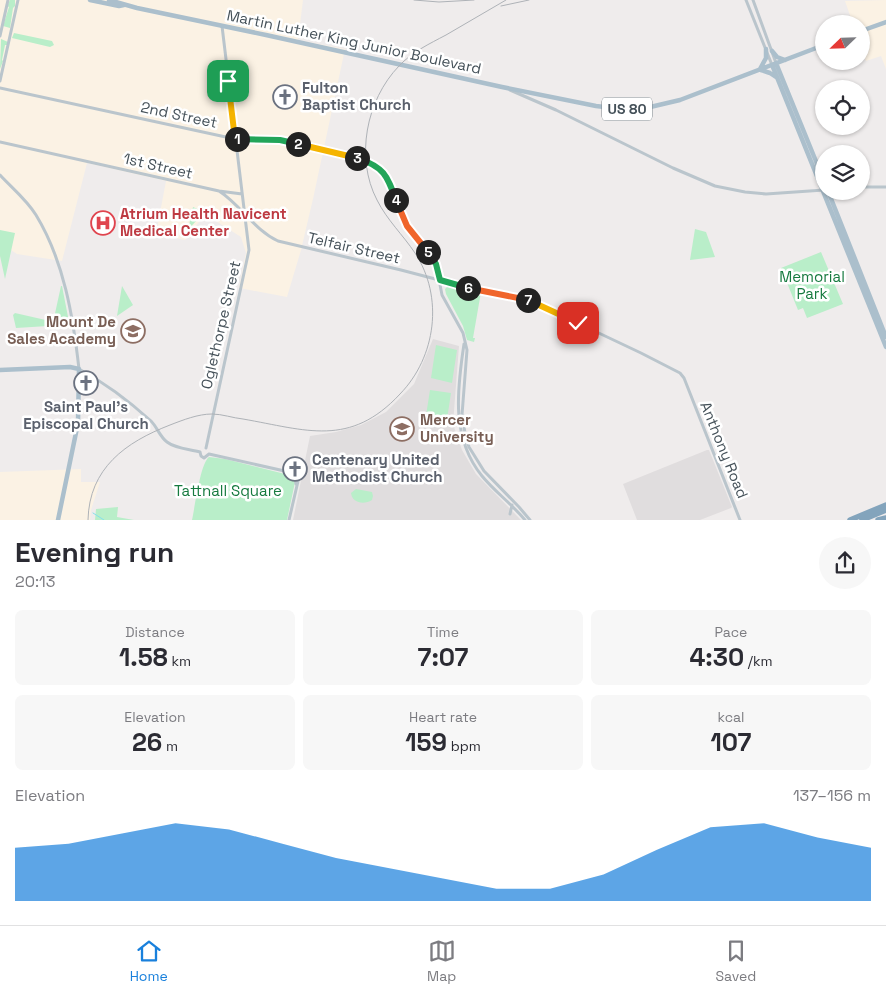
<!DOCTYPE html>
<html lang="en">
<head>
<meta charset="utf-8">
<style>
  body { margin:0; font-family:"Space Grotesk",sans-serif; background:#f7f7f7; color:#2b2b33; height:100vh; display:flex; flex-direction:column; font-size:19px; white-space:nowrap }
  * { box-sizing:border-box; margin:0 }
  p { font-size:16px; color:#7c7c81 }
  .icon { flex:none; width:28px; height:28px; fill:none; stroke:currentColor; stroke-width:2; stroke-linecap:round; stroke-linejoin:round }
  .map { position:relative; height:520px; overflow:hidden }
  .sheet { display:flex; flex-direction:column; background:#fff; flex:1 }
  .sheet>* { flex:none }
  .needle { width:32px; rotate:247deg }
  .tools { position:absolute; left:815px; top:15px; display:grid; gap:10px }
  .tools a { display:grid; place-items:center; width:55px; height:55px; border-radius:50%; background:#fff; box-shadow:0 1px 4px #0004; font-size:25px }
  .pin { position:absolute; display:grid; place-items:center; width:42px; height:42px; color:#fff; margin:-21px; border-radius:10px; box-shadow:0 2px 8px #0006 }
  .km { position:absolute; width:25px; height:25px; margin:-12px; border-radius:50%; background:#222; color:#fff; font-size:14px; line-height:25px; text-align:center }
  .round { display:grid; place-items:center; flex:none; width:52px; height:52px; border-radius:26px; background:#f7f7f7 }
  .summary { display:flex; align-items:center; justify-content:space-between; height:85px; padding:0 15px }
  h1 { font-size:28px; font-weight:700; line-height:38px }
  .metrics { display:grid; grid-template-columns:repeat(3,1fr); gap:8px; height:85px; padding:5px 15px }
  .metrics div { display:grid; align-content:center; border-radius:8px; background:#f7f7f7; text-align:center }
  .metrics b { font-size:25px; font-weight:700 }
  .metrics small { font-size:14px; font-weight:400 }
  .metrics p { font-size:14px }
  .chart { height:140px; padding:10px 15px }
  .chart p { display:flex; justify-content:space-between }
  .chart svg { width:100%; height:90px; margin-top:5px; fill:#1980dc; opacity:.7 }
  .menu { display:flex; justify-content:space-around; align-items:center; height:70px; border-top:1px solid #e1e1e2; background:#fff; font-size:14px; color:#7c7c81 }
  .menu a { display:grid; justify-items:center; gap:2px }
  .menu .active { color:#1980dc }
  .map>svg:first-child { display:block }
  .commercial { fill:#fbf2e4 }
  .education { fill:#e0ddde }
  .green { fill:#b9eec9 }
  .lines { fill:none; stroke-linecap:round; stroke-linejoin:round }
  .stream { stroke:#86dfeb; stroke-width:1 }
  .tertiary { stroke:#bac5cc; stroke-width:3 }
  .primary { stroke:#abbfcc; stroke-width:4.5 }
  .motorway { stroke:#83a4bc; stroke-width:5.5 }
  .rail { stroke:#aeb2b7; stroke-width:1 }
  .split-1-casing { stroke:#fff; stroke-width:10 }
  .split-2-casing { stroke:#fff; stroke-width:10 }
  .split-3-casing { stroke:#fff; stroke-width:10 }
  .split-4-casing { stroke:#fff; stroke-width:10 }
  .split-5-casing { stroke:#fff; stroke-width:10 }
  .split-6-casing { stroke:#fff; stroke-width:10 }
  .split-7-casing { stroke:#fff; stroke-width:10 }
  .split-8-casing { stroke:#fff; stroke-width:10 }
  .split-1 { stroke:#f5b400; stroke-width:6 }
  .split-2 { stroke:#22a559; stroke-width:6 }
  .split-3 { stroke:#f5b400; stroke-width:6 }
  .split-4 { stroke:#22a559; stroke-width:6 }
  .split-5 { stroke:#f0652b; stroke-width:6 }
  .split-6 { stroke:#22a559; stroke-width:6 }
  .split-7 { stroke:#f0652b; stroke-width:6 }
  .split-8 { stroke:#f5b400; stroke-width:6 }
  .labels { text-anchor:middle; stroke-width:5; stroke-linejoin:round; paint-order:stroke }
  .shield { fill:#fff; stroke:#7d858b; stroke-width:1 }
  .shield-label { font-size:14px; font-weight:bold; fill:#455159 }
  .street-label { font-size:15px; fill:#455159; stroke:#fff }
  .worship-label { font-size:15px; font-weight:bold; fill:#5b616d; stroke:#fff; text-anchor:start }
  .health-label { font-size:15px; font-weight:bold; fill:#be3a42; stroke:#fff; text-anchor:start }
  .park-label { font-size:15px; fill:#167a3f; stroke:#fff }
  .education-label { font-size:15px; font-weight:bold; fill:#785e54; stroke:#fff; text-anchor:end }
</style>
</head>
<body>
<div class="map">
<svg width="886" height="520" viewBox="0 0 886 520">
  <rect width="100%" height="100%" fill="#efecec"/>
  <path class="commercial" d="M0,0H303L298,40L345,49L313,199L301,250L287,297L239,288L246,253L241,237L205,214L185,240L156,234L166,181L87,163L62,261L17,254L0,243Z
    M886,0V69L881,56L866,61L861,48V24H853L845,1Z
    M81,469V482H100L91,510L90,520H0V472Z"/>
  <path class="education" d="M433,339L459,346L453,424L462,450L476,474L521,520H293L310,436L336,432L361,425L386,412L414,384Z
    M707,450H709L732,507L731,508L700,520H637L623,484Z"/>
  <path class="green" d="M10,0H15V6L13,8L10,28L3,26L9,7L7,6Z
    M14,33L52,41L54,45L50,47L12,38Z
    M1,39L8,42L7,45H5L2,60L3,61L0,69Z
    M193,207L204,212L188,230Z
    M695,229L706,232L715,257L690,260Z
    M0,230L15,233L5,279L0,256Z
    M821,252L843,304L807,318L803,308L798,310L781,268Z
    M61,286H62L69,322L54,318Z
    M122,286L133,305L117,316Z
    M448,286L481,292L473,338H475L474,342L467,340L463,326L446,294L445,289Z
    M15,313L50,321L48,326L16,328L13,315Z
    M436,345L457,350L452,383L431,378Z
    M430,390L451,393L446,426L425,422Z
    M209,457L225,459L293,476L295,482L287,520H192C195,507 200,464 209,457Z
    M356,489L372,492L373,496L372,500C364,505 352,503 351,493Z
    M118,507L117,517L134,520H95L96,509Z"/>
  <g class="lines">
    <path class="stream" d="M93,513L104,520"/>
    <path class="tertiary" d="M746,0L772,65
      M753,0L776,63
      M0,36L8,0
      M0,81L18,0
      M0,88L235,139L280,140L342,153L379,167L388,179L407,226L436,264L442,295L463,333L467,350L462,415L465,433L469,447L484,471L519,507L530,520
      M510,90L556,110L673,168L715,186L745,192L766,194L824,190
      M0,142L219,191C241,205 254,230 278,241L401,270L462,286L529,300L641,353L680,373L684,378L740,520
      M0,175C12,188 27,200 36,215C64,261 73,316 79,369C105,383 129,401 151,421C157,427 160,437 167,442C176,449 190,449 200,452
      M861,187H886
      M219,191L242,194
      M464,344C457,390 451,438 482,476C495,492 512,504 525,520
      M206,448L249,250L222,26
      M200,452L201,456L204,458L209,454
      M209,454L298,474L299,477L289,520
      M290,473L295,477L296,484
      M510,514L512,505"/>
    <path class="primary" d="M90,0L119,6L124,5
      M109,0L137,8L266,35L502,87L596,106L621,109L646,108L680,100L824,45
      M861,31L886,22
      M772,51L777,57L785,60
      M776,63L824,181
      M772,65L886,347
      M760,69L766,58V49
      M761,70L770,73L776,77
      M828,191L886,337
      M0,370L70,367L79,369L78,423L58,520"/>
    <path class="motorway" d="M850,520L886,505
      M862,520L886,510
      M878,520L886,518"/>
    <path class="rail" d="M414,0L439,2L474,0
      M501,6L529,0
      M88,520C89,468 126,442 170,425C183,420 198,414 212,414C222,414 233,418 243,419C306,430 350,448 400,394C436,357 444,297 415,253C403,235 387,220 377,200C355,158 366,100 399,66C412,52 429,44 446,35C466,23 486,12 506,0"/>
  </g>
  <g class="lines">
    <g class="split-1-casing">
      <path id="split-1" d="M228,81L235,139H237"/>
    </g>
    <g class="split-2-casing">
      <path id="split-2" d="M237,139L280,140L298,144"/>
    </g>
    <g class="split-3-casing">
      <path id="split-3" d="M298,144L357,158"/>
    </g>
    <g class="split-4-casing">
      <path id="split-4" d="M357,158C384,167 387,175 396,200"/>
    </g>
    <g class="split-5-casing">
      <path id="split-5" d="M396,200L407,226L428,252"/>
    </g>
    <g class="split-6-casing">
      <path id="split-6" d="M428,252L436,264L440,280L468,288"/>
    </g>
    <g class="split-7-casing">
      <path id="split-7" d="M468,288L528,300"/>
    </g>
    <g class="split-8-casing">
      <path id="split-8" d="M528,300L578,323"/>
    </g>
    <use href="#split-1" class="split-1"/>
    <use href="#split-2" class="split-2"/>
    <use href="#split-3" class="split-3"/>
    <use href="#split-4" class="split-4"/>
    <use href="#split-5" class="split-5"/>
    <use href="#split-6" class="split-6"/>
    <use href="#split-7" class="split-7"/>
    <use href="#split-8" class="split-8"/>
  </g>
  <defs>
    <g id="church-ring" transform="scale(1.25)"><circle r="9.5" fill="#fff" stroke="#6b7280" stroke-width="1.5"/><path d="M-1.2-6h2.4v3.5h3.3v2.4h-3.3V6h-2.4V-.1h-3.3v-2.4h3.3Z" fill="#6b7280"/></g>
    <g id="hospital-ring" transform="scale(1.25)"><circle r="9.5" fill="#fff" stroke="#e0444e" stroke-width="1.5"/><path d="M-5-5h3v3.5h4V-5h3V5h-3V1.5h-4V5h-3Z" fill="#e0444e"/></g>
    <g id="school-ring" transform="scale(1.25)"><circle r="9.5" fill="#fff" stroke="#8d6e63" stroke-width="1.5"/><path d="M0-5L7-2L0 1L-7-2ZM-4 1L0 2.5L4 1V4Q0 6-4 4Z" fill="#8d6e63"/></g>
    <g id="university-ring" transform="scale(1.25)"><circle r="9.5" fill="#fff" stroke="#8d6e63" stroke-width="1.5"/><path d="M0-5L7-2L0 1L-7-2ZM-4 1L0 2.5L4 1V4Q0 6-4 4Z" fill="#8d6e63"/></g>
  </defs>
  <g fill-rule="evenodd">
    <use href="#church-ring" x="285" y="97"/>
    <use href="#hospital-ring" x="103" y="223"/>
    <use href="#school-ring" x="133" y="331"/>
    <use href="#church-ring" x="86" y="383"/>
    <use href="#university-ring" x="402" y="429"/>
    <use href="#church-ring" x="295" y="469"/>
  </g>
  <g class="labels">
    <rect class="shield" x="602" y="97.5" width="50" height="23" rx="4"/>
    <g class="shield-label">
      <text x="627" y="114">US 80</text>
    </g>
    <g class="street-label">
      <text transform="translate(354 42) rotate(12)" y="5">Martin Luther King Junior Boulevard</text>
      <text transform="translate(179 115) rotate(12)" y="5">2nd Street</text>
      <text transform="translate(158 166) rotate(13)" y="5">1st Street</text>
      <text transform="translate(354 248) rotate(13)" y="5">Telfair Street</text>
      <text transform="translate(221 325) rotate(-77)" y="5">Oglethorpe Street</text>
      <text transform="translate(724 450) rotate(68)" y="5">Anthony Road</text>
    </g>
    <g class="worship-label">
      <text x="302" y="93">Fulton<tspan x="302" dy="17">Baptist Church</tspan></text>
      <text x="86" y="412" text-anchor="middle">Saint Paul's<tspan x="86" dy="17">Episcopal Church</tspan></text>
      <text x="312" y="465">Centenary United<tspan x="312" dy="17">Methodist Church</tspan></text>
    </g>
    <g class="health-label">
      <text x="120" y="219">Atrium Health Navicent<tspan x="120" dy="17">Medical Center</tspan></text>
    </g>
    <g class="park-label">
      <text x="812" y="282">Memorial<tspan x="812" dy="17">Park</tspan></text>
      <text x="228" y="496">Tattnall Square</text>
    </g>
    <g class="education-label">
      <text x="116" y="327">Mount De<tspan x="116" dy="17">Sales Academy</tspan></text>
      <text x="420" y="425" text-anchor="start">Mercer<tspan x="420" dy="17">University</tspan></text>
    </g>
  </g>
</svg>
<div class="tools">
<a><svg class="needle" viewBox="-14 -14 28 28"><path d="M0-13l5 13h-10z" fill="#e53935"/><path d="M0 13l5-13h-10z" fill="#7c7c81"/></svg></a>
<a><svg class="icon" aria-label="locate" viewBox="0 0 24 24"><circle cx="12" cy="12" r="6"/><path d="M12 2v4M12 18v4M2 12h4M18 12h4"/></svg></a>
<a><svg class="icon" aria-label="layers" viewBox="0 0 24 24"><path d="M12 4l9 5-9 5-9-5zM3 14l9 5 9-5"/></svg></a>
</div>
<div class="pin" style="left:228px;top:81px;background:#1e9e55"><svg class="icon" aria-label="arrive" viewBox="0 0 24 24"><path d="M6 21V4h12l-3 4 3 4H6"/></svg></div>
<div class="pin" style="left:578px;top:323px;background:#d93025"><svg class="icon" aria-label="check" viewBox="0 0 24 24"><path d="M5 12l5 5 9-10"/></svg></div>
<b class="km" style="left:237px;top:139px">1</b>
<b class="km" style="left:298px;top:144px">2</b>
<b class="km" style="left:357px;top:158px">3</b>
<b class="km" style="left:396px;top:200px">4</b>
<b class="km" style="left:428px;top:252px">5</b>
<b class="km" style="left:468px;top:288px">6</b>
<b class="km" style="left:528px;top:300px">7</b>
</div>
<section class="sheet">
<div class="summary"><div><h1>Evening run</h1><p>20:13</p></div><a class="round"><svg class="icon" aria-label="share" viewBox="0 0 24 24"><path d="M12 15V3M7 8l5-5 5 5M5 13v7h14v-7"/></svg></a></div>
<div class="metrics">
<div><p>Distance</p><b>1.58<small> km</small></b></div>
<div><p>Time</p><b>7:07</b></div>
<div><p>Pace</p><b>4:30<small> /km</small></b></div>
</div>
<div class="metrics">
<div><p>Elevation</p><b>26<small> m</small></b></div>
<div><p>Heart rate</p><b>159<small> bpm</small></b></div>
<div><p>kcal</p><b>107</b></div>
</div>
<div class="chart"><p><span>Elevation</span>137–156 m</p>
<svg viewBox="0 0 160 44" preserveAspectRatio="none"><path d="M0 44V18L10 16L20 11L30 6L40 9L50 16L60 23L70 28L80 33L90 38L100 38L110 31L120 19L130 8L140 6L150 13L160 18V44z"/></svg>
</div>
</section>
<nav class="menu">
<a class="active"><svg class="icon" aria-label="home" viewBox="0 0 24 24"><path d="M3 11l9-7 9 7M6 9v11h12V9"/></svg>Home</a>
<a><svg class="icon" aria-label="map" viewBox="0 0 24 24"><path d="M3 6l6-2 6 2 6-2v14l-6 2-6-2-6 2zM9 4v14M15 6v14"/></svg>Map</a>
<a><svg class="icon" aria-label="saved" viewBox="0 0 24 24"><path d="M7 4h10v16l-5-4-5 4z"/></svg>Saved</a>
</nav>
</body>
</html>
